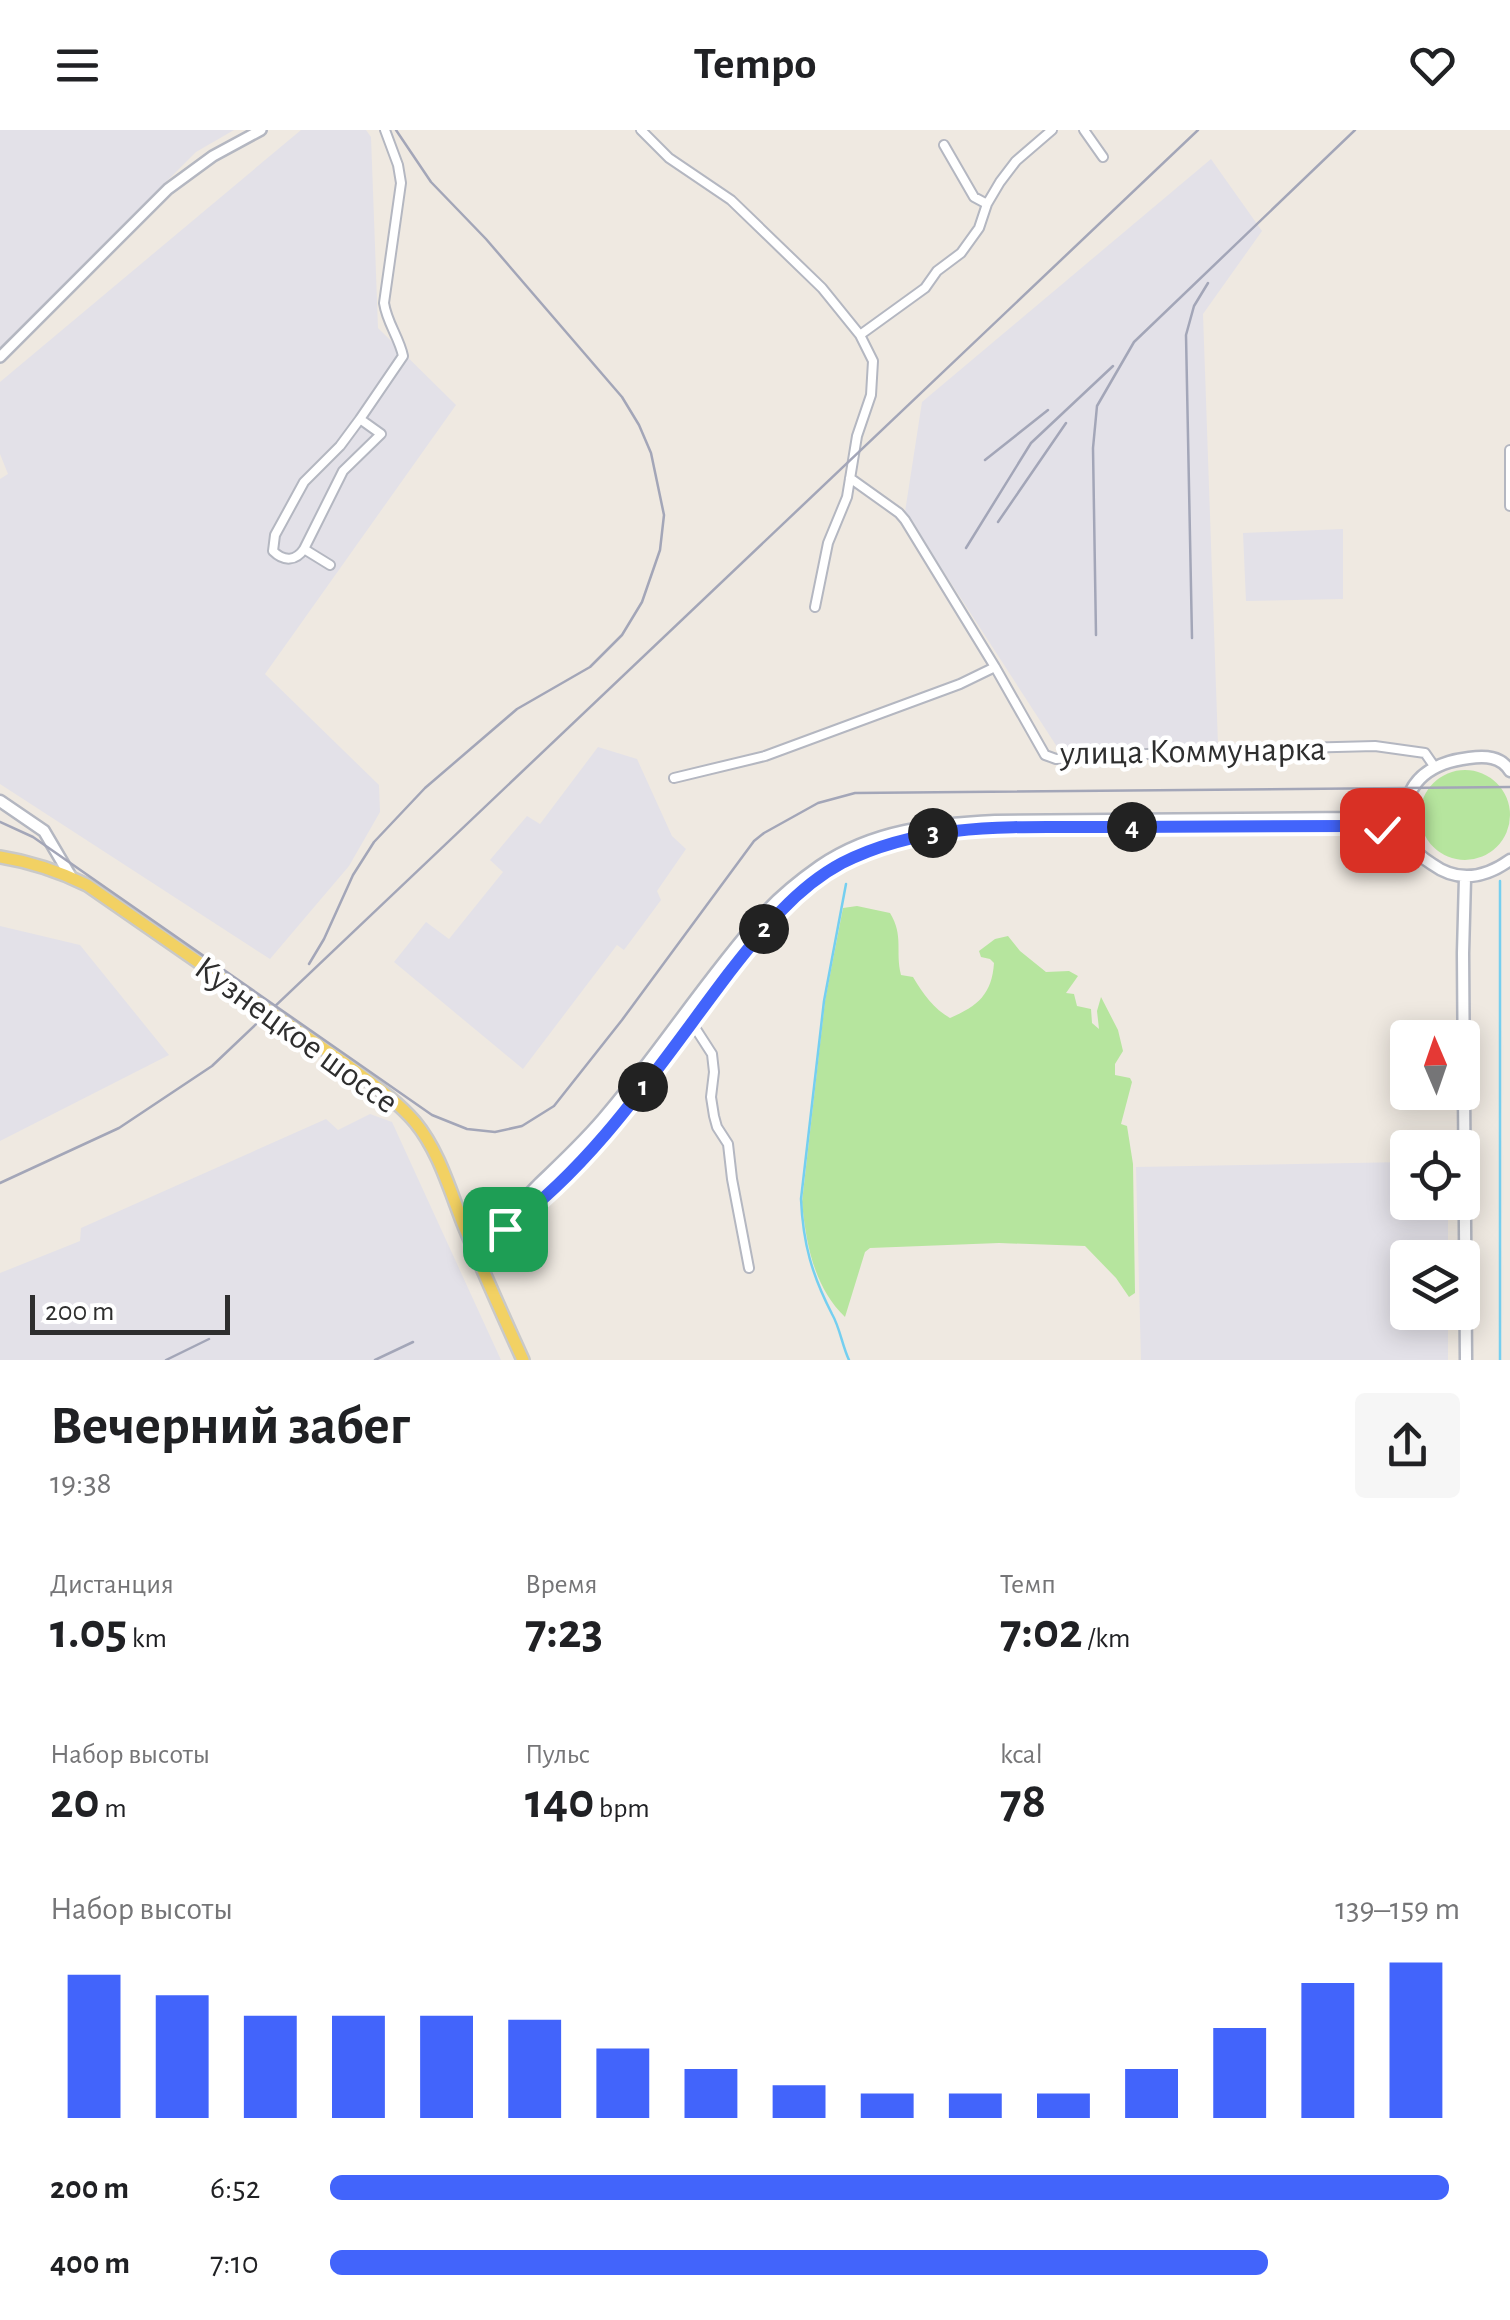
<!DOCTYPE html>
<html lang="ru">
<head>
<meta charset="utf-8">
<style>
  body { margin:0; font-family:"Alegreya Sans",sans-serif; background:#f6f6f6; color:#202124; height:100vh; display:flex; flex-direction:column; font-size:38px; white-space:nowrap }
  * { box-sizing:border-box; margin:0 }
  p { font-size:32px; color:#757577 }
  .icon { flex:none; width:55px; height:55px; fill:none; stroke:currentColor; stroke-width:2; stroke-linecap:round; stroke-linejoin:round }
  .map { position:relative; height:1230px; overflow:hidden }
  .details { display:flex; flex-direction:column; background:#fff; flex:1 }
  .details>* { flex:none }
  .needle { width:65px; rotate:358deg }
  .fabs { position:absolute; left:1390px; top:890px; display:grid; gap:20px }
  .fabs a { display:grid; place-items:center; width:90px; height:90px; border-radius:10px; background:#fff; box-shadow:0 5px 25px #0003; font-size:50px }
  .scale { position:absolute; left:30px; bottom:25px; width:200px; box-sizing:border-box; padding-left:10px; border:5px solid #2e2e2e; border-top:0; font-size:28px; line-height:35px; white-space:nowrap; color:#2e2e2e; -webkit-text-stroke:8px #fff; paint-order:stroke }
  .pin { position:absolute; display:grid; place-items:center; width:85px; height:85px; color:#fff; margin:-42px; border-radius:20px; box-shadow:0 5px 15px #0006 }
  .km { position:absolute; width:50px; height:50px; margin:-25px; border-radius:50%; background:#222; color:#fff; font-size:28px; line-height:50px; text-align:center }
  .round { display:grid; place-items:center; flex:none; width:105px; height:105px; border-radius:10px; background:#f6f6f6 }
  .headline { display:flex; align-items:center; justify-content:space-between; height:170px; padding:0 50px }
  h1 { font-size:55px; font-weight:700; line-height:75px }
  .metrics { display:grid; grid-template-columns:repeat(3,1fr); gap:15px; height:170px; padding:10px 50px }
  .metrics div { display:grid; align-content:center }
  .metrics b { font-size:50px; font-weight:700 }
  .metrics small { font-size:28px; font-weight:400 }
  .metrics p { font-size:28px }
  .chart { height:280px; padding:20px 50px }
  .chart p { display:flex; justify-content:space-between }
  .chart svg { width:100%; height:180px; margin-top:10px; stroke:#4264fb; stroke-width:6 }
  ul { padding:0 50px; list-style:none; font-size:32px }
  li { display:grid; grid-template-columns:160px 120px 1fr; align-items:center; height:75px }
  li i { height:25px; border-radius:12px; background:#4264fb }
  header { display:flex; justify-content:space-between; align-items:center; height:130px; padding:0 50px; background:#fff; font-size:45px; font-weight:700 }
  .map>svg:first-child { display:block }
  .industrial { fill:#e3e1e8 }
  .green { fill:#b6e59e }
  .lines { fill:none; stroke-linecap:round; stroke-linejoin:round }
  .stream { stroke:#75cff0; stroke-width:2.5 }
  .minor-casing { stroke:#b4b7c1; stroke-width:12 }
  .tertiary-casing { stroke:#b4b7c1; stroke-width:14 }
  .secondary-casing { stroke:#b4b7c1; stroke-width:15 }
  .primary-casing { stroke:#c9c9c9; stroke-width:16 }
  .minor { stroke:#fff; stroke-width:8 }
  .tertiary { stroke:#fff; stroke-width:9 }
  .secondary { stroke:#fff; stroke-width:10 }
  .primary { stroke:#f2d163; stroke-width:11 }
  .tram { stroke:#a3a6b8; stroke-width:2.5 }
  .rail { stroke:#a3a6b8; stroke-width:2.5 }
  .route-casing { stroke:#fff; stroke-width:20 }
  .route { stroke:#4264fb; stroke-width:12 }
  .labels { text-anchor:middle; stroke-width:9; stroke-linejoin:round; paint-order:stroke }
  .street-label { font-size:35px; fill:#2e2e2e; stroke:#fff }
</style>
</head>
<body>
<header><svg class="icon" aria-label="menu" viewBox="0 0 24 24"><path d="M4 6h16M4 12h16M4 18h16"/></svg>Tempo<svg class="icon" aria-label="heart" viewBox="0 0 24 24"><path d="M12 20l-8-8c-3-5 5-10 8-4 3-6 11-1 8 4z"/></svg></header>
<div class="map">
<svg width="1510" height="1230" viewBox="0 0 1510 1230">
  <rect width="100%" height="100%" fill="#efe9e1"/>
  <path class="industrial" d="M0,0H234L196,22L0,218Z
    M301,0H366L371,7L378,198L456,275L265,544L379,655L380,682L349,736L270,829L0,654V349L8,344L0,324V252Z
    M1211,29L1262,101L1203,184L1218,615L1061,623L905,382L922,272Z
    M1343,399V469L1246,471L1243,403Z
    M598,617L637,629L672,706L686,719L657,761L661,770L624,820L617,815L523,939L394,832L426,792L449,809L503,742L490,730L527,686L540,694Z
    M0,796L80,815L169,925L0,1011Z
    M370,984L392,992L501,1230H0V1143L80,1111L81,1098L326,989L338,1000Z
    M1407,1032L1408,1072L1448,1073V1127L1408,1128V1182L1448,1183V1230H1141L1136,1037Z"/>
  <path class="green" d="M1420 685a45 45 0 1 1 90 0a45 45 0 1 1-90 0Z
    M857,776L890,783C904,806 895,821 901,845L913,847C923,864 934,879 950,888C978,876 992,864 994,833L990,829L981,827L979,821L995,809L1008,806L1020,821L1046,842L1069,841L1078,846L1066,863L1074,864L1077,876L1091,879L1092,893L1099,899L1097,881L1101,867L1118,900L1123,921L1115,934V945L1130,948L1132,952L1121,994L1127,996L1133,1034L1135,1163L1129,1167L1116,1148L1085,1116L999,1113L870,1118L865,1122L845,1187C814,1157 806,1114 802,1072L825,871L843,778Z"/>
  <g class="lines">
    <path class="stream" d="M846,754L824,871L801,1069C803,1114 812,1145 832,1184C840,1198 842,1215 849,1230
      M1500,1230V751"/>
    <g class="minor-casing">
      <path id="minor" d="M641,0L669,28L731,70L822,158L860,205L873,231L871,265L857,306L847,367L828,413L815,477
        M1084,0L1103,27
        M944,15L974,67L987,74
        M860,205L925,158L937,141L961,123L979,98L987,74L1000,52L1016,31L1052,0
        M1510,320V376
        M850,348L899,383L905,390L995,537L1045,625L1056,629L1220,620L1375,616L1425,623L1434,636
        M304,419C296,431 284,432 273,421L275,405L304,352L340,316L360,289
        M330,435L304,419L343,341L381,304L360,289L403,226C399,207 387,193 384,173L401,53L398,35L385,0
        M674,648L765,626L960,554L995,537
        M692,893L712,924L714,942L711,967L714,986L717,997L728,1014L732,1049L749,1138"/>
    </g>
    <g class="tertiary-casing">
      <path id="tertiary" d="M0,227L168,59L213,26L261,0"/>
    </g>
    <g class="secondary-casing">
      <path id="secondary" d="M1510,641C1501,626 1485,626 1469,628C1436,632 1409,646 1405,682C1405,692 1405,704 1410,713C1414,721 1424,729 1432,734C1458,753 1485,748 1510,730
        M0,671L44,701L71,747
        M1465,748L1463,823L1466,1230
        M465,1097C473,1099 478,1101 487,1098C507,1090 524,1069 539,1054C563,1031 587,1009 608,983C662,919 707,848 763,785C780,766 800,750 820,736C873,700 933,694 995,691L1353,688L1382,684L1406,671
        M477,1126L486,1113L510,1095L561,1051L614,995L768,795L805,759L842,734L881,715L904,708L973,699L1352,696C1375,696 1391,703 1410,715"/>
    </g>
    <g class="primary-casing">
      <path id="primary" d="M0,727C32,732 58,741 87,755L350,937C372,954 396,970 415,992C439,1021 450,1061 464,1096C483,1141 503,1186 523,1230"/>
    </g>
    <use href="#minor" class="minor"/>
    <use href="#tertiary" class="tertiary"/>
    <use href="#secondary" class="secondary"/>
    <use href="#primary" class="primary"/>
    <path class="tram" d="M0,692L33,707L432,985L467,999L495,1002L522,996L554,976L622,890L754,711L764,703L818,673L855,663L1510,657"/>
    <path class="rail" d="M985,330L1048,280
      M998,392L1066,293
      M966,418L1031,313L1113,236
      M1096,505L1093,318L1097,276L1134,212L1355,0
      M1192,508L1186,205L1194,176L1208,153
      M309,834L324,809L353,745L374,712L425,658L517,579L590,537L622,505L642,472L660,420L664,385L651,323L639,295L622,267L486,109L431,52L396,0
      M0,1053L119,998L212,936L1198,0
      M166,1230L209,1209
      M375,1230L413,1212"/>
  </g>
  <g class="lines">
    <g class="route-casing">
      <path id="route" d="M505,1099C596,1034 662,931 729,843C761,802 795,758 842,733C928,689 1024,698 1117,697C1196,697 1274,696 1352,696H1368L1382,700"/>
    </g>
    <use href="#route" class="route"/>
  </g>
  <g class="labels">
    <g class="street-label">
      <text transform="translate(1193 620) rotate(-1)" y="12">улица Коммунарка</text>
      <text transform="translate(297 904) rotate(36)" y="12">Кузнецкое шоссе</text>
    </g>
  </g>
</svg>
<div class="fabs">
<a><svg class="needle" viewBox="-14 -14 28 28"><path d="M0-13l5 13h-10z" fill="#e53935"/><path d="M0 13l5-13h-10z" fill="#757577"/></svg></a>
<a><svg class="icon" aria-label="locate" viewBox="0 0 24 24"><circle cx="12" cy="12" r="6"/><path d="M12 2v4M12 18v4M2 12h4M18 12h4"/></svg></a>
<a><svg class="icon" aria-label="layers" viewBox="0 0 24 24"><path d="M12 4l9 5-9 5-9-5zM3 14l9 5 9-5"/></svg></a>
</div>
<div class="scale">200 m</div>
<div class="pin" style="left:505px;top:1099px;background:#1e9e55"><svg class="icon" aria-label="arrive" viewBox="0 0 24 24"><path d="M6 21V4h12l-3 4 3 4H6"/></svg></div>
<div class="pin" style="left:1382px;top:700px;background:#d93025"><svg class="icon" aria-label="check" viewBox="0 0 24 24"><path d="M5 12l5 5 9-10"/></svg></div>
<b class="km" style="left:643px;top:957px">1</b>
<b class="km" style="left:764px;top:799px">2</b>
<b class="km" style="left:933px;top:703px">3</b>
<b class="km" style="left:1132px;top:697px">4</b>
</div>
<section class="details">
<div class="headline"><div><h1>Вечерний забег</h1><p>19:38</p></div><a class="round"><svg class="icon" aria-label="share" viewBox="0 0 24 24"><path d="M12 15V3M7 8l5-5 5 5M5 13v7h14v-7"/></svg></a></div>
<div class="metrics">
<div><p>Дистанция</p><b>1.05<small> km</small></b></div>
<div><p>Время</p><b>7:23</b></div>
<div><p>Темп</p><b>7:02<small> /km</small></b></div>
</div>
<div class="metrics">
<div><p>Набор высоты</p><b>20<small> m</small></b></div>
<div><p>Пульс</p><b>140<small> bpm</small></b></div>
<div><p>kcal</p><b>78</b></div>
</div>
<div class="chart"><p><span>Набор высоты</span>139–159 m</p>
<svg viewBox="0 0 160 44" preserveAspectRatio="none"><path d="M5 44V9M15 44V14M25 44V19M35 44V19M45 44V19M55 44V20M65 44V27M75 44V32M85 44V36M95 44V38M105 44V38M115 44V38M125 44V32M135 44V22M145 44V11M155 44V6"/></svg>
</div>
<ul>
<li><b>200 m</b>6:52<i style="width:99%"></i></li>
<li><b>400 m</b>7:10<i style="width:83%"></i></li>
</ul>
</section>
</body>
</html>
